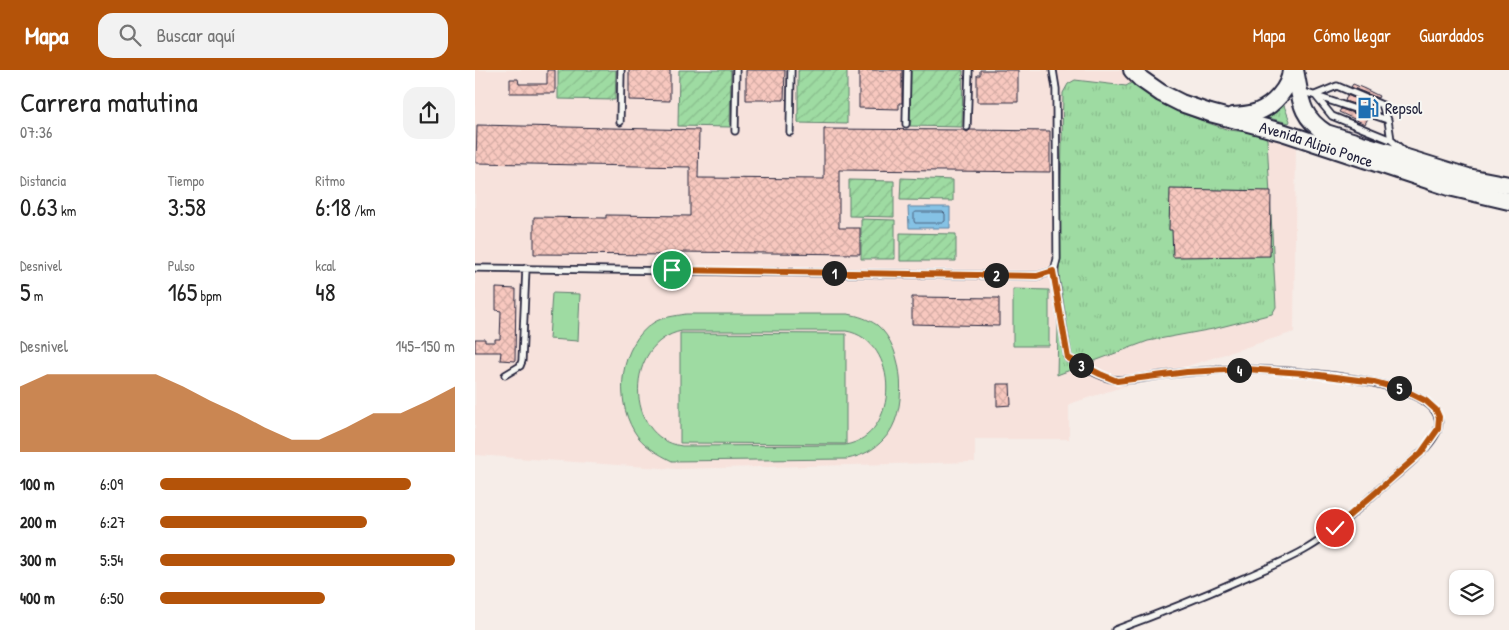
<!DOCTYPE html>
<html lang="es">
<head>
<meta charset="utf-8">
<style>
  body { margin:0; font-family:"Patrick Hand",sans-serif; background:#f2f2f2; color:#222; height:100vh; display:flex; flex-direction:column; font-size:19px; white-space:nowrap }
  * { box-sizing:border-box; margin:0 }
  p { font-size:16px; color:#767676 }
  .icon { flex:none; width:28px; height:28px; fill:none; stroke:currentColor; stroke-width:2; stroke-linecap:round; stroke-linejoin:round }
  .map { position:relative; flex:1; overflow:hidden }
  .side { display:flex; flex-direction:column; background:#fff; width:475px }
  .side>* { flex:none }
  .fabs { position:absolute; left:974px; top:500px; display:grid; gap:10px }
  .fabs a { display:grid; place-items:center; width:45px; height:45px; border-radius:10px; background:#fff; box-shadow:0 1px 4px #0004; font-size:25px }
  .pin { position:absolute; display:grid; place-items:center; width:42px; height:42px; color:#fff; margin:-21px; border:2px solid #fff; border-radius:50%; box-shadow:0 1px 5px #0007 }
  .km { position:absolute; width:25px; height:25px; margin:-12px; border-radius:50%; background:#222; color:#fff; font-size:14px; line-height:25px; text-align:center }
  .round { display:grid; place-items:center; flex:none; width:52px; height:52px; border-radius:15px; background:#f2f2f2 }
  .summary { display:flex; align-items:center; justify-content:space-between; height:85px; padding:0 20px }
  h1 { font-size:28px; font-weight:600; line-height:38px }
  .figures { display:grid; grid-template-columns:repeat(3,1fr); gap:8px; height:85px; padding:5px 20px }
  .figures div { display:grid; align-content:center }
  .figures b { font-size:25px; font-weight:600 }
  .figures small { font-size:14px; font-weight:400 }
  .figures p { font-size:14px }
  .chart { height:140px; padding:10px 20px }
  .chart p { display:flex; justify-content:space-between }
  .chart svg { width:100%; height:90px; margin-top:5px; fill:#b45309; opacity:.7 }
  ul { padding:0 20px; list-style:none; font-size:16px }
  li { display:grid; grid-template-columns:80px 60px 1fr; align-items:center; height:38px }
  li i { height:12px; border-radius:6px; background:#b45309 }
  header { display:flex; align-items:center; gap:30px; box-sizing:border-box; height:70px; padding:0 25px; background:#b45309; color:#fff }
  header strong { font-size:24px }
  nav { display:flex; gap:28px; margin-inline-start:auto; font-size:18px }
  .search { width:350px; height:45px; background:#f2f2f2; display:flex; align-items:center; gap:12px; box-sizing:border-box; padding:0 18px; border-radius:15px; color:#767676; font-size:19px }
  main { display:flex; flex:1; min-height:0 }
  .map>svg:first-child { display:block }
  .built { fill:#f7e2dc }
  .grass { fill:url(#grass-tufts); stroke:#607e6e }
  .garden { fill:url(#garden-furrows); stroke:#607e6e }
  .pitch { fill:#9edba2; stroke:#607e6e; fill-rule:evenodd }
  .water { fill:#85c2e5; stroke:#5d82a1 }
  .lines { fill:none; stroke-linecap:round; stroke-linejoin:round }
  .shore { stroke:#4a627f; stroke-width:1 }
  .building { fill:url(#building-cross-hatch); stroke:#22223b }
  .service-casing { stroke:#22223b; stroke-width:9 }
  .secondary-casing { stroke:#22223b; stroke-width:20 }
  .service { stroke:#f6f6f2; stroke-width:5.5 }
  .secondary { stroke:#f6f6f2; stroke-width:16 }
  .route-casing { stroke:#fff; stroke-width:10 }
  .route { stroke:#b45309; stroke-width:6 }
  .labels { text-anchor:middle; stroke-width:4; stroke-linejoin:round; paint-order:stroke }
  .poi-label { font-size:16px; fill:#22223b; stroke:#f6f6f2; text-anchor:start }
  .street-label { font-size:16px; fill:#22223b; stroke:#f6f6f2 }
</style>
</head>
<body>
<header>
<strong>Mapa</strong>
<div class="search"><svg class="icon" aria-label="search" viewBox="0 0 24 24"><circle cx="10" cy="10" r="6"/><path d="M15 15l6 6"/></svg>Buscar aquí</div>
<nav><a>Mapa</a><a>Cómo llegar</a><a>Guardados</a></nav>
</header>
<main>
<section class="side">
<div class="summary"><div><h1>Carrera matutina</h1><p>07:36</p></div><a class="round"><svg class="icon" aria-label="share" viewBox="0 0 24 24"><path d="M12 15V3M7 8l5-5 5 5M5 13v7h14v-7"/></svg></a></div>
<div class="figures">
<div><p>Distancia</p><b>0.63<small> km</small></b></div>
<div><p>Tiempo</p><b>3:58</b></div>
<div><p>Ritmo</p><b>6:18<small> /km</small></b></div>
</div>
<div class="figures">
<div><p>Desnivel</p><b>5<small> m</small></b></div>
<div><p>Pulso</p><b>165<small> bpm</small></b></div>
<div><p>kcal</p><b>48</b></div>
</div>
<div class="chart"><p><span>Desnivel</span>145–150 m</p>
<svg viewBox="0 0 160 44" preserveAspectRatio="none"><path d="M0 44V12L10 6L20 6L30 6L40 6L50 6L60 12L70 19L80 25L90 32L100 38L110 38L120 32L130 25L140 25L150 19L160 12V44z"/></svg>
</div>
<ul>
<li><b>100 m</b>6:09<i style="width:85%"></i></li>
<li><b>200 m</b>6:27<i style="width:70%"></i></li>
<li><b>300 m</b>5:54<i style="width:100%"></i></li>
<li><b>400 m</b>6:50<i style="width:56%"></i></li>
</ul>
</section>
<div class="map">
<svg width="1034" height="560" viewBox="0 0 1034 560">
  <defs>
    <pattern id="grass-tufts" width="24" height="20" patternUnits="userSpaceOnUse" patternTransform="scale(1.25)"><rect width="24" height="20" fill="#9edba2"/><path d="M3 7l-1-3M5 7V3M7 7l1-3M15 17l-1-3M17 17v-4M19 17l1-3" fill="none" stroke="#88bc8c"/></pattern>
    <pattern id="garden-furrows" width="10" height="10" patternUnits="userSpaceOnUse" patternTransform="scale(1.25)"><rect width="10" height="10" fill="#9edba2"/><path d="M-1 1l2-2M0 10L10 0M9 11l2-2" fill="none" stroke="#88bc8c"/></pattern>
    <pattern id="building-cross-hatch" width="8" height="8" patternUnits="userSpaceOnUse" patternTransform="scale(1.25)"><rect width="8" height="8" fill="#f8c8bf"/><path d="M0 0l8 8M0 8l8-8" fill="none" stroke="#d4aca5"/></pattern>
  </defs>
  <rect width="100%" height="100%" fill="#f6ede8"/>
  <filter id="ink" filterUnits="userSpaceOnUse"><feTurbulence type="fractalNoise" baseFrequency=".02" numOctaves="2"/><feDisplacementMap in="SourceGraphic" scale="10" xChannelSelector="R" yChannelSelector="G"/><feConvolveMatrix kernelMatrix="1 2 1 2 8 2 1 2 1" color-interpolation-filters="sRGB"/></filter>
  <g filter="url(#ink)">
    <path class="built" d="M0,0H652L672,20L821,68L819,262L594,334V369H500V392L201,399L0,385Z"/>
    <path class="grass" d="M600,10L651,16L658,12C685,35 717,48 751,59C763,63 783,59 792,69L801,237L797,244L738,259L673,271L582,305L588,23L593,14Z
      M808,33L815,51L814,53L790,47V46Z"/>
    <path class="garden" d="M83,0H141L140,30L83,29Z
      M204,0H256L255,57L203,56Z
      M323,0H372V54L323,53Z
      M436,0H488L487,57L435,56Z
      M426,108L478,110V131L425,130Z
      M374,110L419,111V147L374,146Z
      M386,149L420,150V189H386Z
      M425,163L481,164V191H425Z"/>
    <path class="pitch" d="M538,219L574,220V276H538Z
      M77,223L105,224L103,271L74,269Z
      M211,244H373C384,246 393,249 402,255C430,277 434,344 409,369C399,380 387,386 372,389L197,391C183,384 167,375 159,361C139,328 145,275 178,253C187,247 200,246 211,244ZM207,261H371C425,270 426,366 370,375L207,376C149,368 149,272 207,261Z
      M205,263L371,264V374L205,373Z"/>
    <path class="water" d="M433,137H475V158H434Z"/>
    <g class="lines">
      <path class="shore" d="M441,142H468L470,144V151L467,153H440L439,151V144Z"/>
    </g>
    <path class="building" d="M72,0H80V23H35V9H43L44,14H72Z
      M154,0H195V31L154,30Z
      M271,0H310L309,30H271Z
      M384,0H427V33H424V39L384,38Z
      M505,0H543V32H502V5H505Z
      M878,14L890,19L904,26L903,28L876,17Z
      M872,25L899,37L897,40L870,31Z
      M866,39L893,48L890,54L864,42Z
      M2,55L224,60L223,108L349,109V59L489,60L492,62L495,60L575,61V102L364,100V158H385V184L203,182V185L59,184V147L131,148V145L215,146V97L1,93Z
      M695,119L796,121L795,186L698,187L697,160H694Z
      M21,218L41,219L40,291L25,290L26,282H0V269H10V272H20V269H25L26,241L21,240Z
      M437,227L524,228V256L437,254Z
      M522,314H535L536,335L522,336Z"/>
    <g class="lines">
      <g class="service-casing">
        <path id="service" d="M578,0L581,19L582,189L579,201L593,288C606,295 629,310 644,310C657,311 673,307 687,305C714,302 742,299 770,299C801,300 977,307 963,358C959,376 921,405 907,417C883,438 860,462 833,478C813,490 790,499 769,508C726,527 684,544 640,560
          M826,21L913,50L916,70L931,83
          M913,50L907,35L862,16L840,25L857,46L916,70
          M145,52L146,0
          M431,54L432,0
          M492,57L494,0
          M260,61L261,0
          M315,62L316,0
          M0,198L562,206L579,201
          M30,305L45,296L47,291L51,198"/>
      </g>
      <g class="secondary-casing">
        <g id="secondary">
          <path id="s1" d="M657,0L666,9L686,23L706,33L735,43L807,62L974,117L1034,131"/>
          <path d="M820,0C826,28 824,46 851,63L993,107L1034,115"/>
          <path d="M758,46C766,45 775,45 782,42C798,36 815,18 816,0"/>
        </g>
      </g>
      <use href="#service" class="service"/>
      <use href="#secondary" class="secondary"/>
    </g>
  </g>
  <g class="lines" filter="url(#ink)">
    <g class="route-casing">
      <path id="route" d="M197,200L562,206L578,201L593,288L625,304L642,311L712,302L770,299L829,303L899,312L929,320L951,331L961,340L964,347L963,359L946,383L860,458"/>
    </g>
    <use href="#route" class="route"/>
  </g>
  <defs>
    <g id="fuel-bare" transform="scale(1.725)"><path d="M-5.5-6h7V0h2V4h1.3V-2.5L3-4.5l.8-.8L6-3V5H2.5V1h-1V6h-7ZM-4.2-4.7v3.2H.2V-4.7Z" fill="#1f6fb2" stroke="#f6f6f2" stroke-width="2.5" paint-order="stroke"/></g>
  </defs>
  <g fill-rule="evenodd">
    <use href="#fuel-bare" x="893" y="38"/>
  </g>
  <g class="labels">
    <g class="poi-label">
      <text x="910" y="44">Repsol</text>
    </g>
    <g class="street-label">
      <text dy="6" stroke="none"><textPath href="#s1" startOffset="201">Avenida Alipio Ponce</textPath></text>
    </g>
  </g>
</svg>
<div class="fabs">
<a><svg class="icon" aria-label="layers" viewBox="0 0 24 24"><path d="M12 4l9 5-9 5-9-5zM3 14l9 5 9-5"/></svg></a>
</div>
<div class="pin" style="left:197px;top:200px;background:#1e9e55"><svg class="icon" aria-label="arrive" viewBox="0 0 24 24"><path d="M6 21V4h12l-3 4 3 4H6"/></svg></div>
<div class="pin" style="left:860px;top:458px;background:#d93025"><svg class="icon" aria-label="check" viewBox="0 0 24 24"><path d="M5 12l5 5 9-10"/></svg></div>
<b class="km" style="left:359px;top:203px">1</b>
<b class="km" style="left:521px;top:205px">2</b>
<b class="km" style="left:606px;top:295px">3</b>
<b class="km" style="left:764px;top:300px">4</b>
<b class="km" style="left:924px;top:318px">5</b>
</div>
</main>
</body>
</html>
